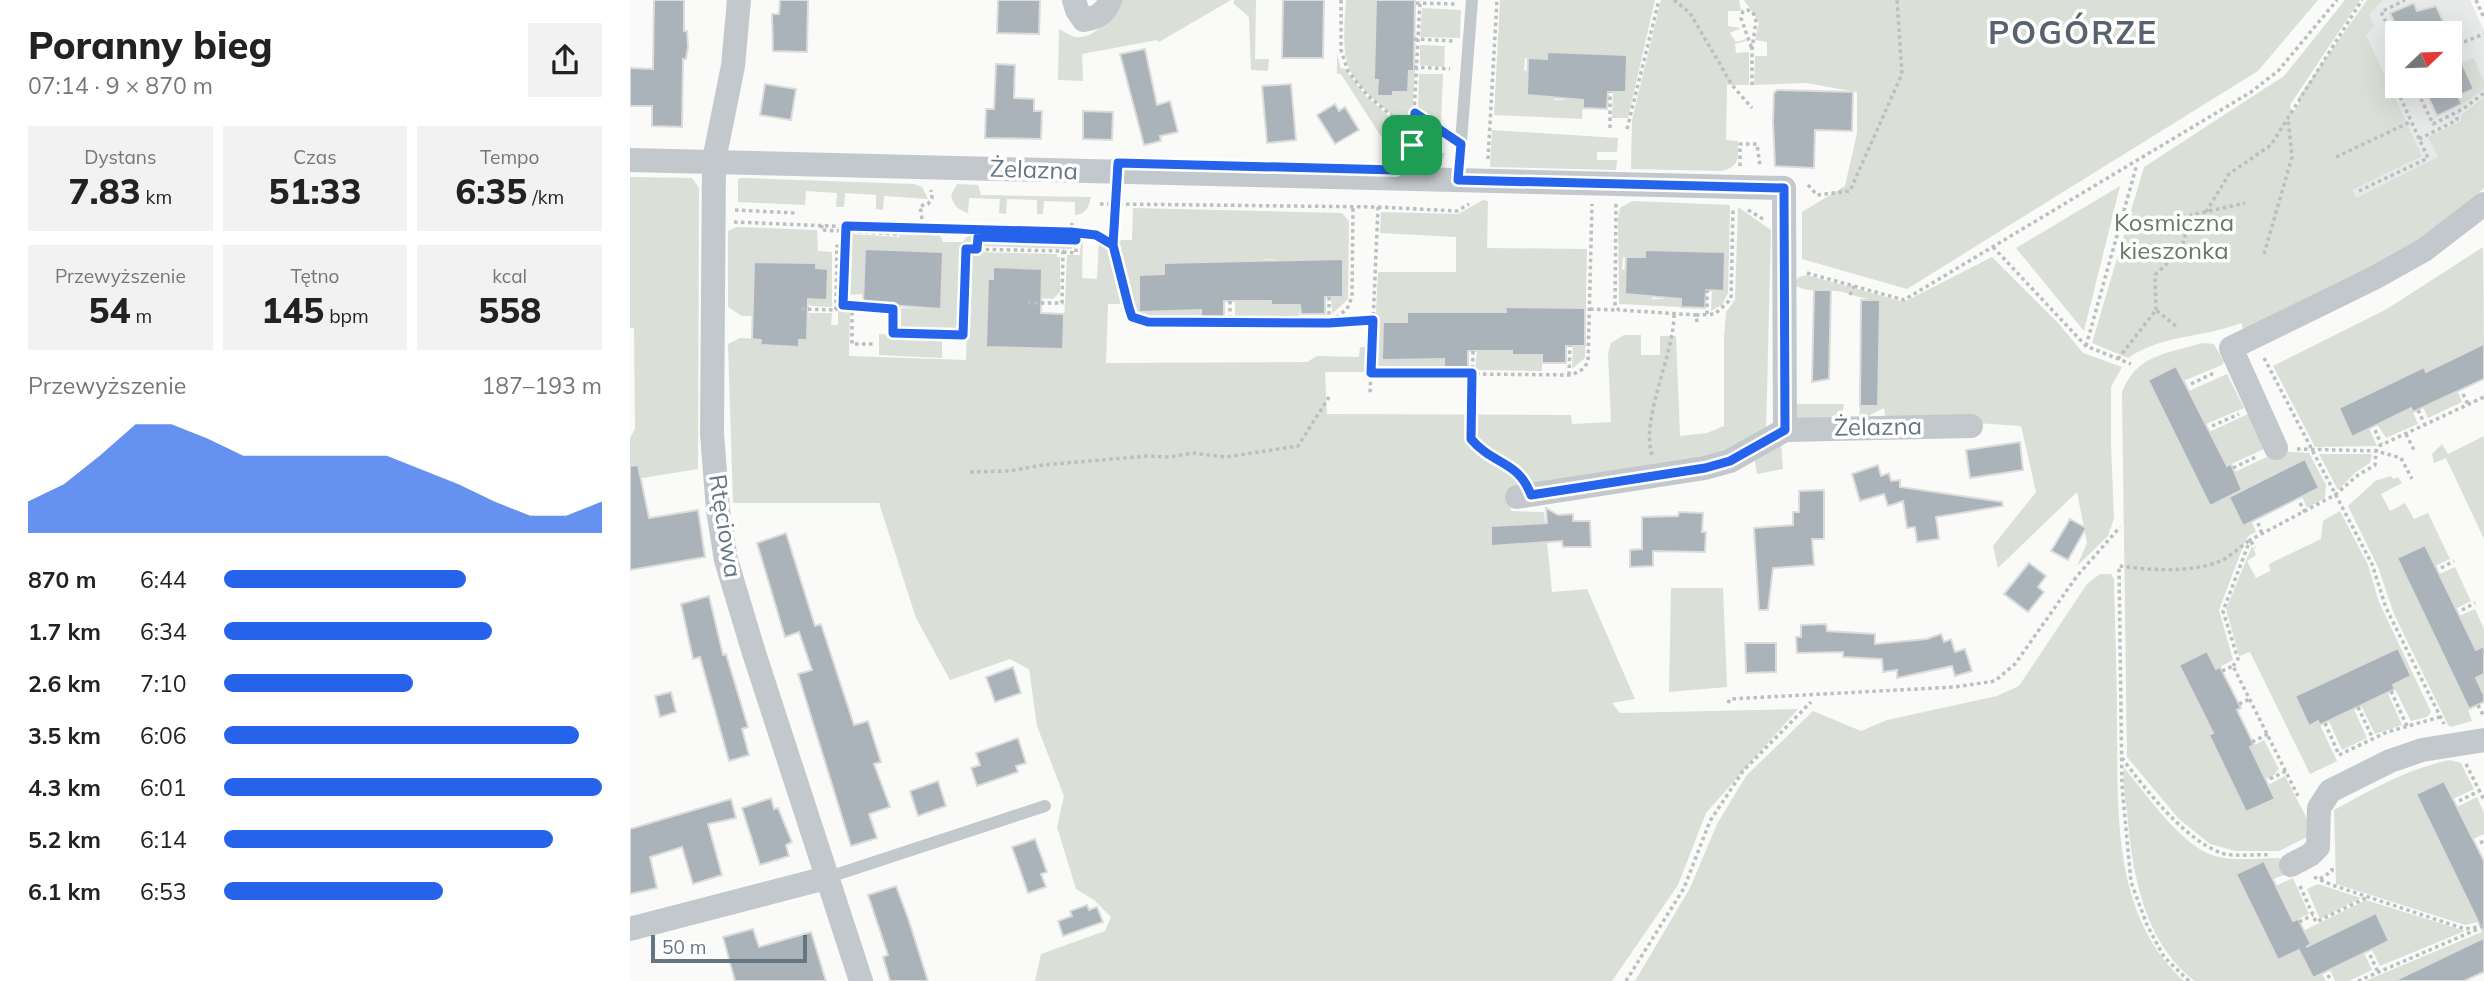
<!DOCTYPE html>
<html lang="pl">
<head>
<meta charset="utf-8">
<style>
  body { margin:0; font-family:Mulish,sans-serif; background:#f2f2f2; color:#222; height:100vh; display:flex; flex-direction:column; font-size:26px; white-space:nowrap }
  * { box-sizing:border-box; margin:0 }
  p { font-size:23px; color:#767676 }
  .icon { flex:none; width:38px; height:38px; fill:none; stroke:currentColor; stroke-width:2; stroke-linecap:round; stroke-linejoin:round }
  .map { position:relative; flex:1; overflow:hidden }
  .details { display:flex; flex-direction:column; background:#fff; width:630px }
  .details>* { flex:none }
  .needle { width:46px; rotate:67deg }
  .fabs { position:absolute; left:1755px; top:21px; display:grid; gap:14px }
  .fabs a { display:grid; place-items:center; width:77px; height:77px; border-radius:0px; background:#fff; box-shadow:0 7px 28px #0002; font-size:35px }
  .scale { position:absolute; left:21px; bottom:18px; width:156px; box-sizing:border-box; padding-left:7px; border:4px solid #657683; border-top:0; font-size:19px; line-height:24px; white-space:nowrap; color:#657683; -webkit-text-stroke:5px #fff; paint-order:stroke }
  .pin { position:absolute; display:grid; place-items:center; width:60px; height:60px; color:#fff; margin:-30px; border-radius:14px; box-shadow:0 4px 10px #0006 }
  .round { display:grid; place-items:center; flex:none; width:74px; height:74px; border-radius:0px; background:#f2f2f2 }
  .head { display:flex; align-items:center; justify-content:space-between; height:119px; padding:0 28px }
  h1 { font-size:38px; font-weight:800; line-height:52px }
  .stats { display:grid; grid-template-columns:repeat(3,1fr); gap:10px; height:119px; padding:7px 28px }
  .stats div { display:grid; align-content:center; border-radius:0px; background:#f2f2f2; text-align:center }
  .stats b { font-size:35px; font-weight:800 }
  .stats small { font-size:19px; font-weight:400 }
  .stats p { font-size:19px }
  .chart { height:196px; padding:14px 28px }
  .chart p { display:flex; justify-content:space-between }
  .chart svg { width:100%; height:126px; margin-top:7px; fill:#2563eb; opacity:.7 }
  ul { padding:0 28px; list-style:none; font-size:23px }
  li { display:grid; grid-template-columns:112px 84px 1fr; align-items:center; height:52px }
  li i { height:18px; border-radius:9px; background:#2563eb }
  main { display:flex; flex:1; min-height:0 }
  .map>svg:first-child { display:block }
  .built { fill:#e8e9e9; fill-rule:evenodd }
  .green { fill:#dadfd7 }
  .building { fill:#aab3b9; stroke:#dcdcda; stroke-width:2 }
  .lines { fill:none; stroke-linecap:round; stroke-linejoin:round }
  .path { stroke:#bbbfc2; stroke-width:3.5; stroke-dasharray:3.5 3.5; stroke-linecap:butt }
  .lane { stroke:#c3c8cc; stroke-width:12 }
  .street { stroke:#c3c8cc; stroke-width:24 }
  .route-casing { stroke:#fff; stroke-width:14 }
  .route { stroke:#2563eb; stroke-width:9 }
  .labels { text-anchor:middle; stroke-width:7; stroke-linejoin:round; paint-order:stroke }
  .street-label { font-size:24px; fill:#657683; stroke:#fff }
  .park-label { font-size:24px; fill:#687a64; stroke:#fff }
  .district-label { font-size:32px; font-weight:bold; letter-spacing:2px; fill:#57646e; stroke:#fff }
</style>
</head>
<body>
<main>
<section class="details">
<div class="head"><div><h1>Poranny bieg</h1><p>07:14 · 9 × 870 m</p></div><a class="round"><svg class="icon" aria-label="share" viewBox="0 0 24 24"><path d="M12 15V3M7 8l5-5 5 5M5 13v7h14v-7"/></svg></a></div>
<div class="stats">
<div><p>Dystans</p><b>7.83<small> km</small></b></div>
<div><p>Czas</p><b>51:33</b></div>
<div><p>Tempo</p><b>6:35<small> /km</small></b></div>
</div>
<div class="stats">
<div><p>Przewyższenie</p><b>54<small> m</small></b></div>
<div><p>Tętno</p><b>145<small> bpm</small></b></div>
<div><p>kcal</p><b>558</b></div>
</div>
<div class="chart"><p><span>Przewyższenie</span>187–193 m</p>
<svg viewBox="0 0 160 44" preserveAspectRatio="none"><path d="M0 44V33L10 27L20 17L30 6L40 6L50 11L60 17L70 17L80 17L90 17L100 17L110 22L120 27L130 33L140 38L150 38L160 33V44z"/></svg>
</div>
<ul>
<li><b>870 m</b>6:44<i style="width:64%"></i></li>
<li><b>1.7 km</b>6:34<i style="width:71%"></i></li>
<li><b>2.6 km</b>7:10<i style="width:50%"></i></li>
<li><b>3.5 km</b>6:06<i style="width:94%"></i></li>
<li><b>4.3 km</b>6:01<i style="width:100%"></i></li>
<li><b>5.2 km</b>6:14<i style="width:87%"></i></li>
<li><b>6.1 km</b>6:53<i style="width:58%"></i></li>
</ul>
</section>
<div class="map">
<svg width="1854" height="981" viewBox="0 0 1854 981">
  <rect width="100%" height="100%" fill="#fafaf8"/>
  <path class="built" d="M1745,0H1840L1854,31V174L1744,259L1669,104ZM1768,33H1820V86H1768Z"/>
  <path class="green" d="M488,0H601L529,42L527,40L452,54L453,81L428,80L429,29C434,31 440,36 445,37C466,40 481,16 488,0Z
    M604,0H626L625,59H639L638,71L621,70L619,17L604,4Z
    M716,0H746L744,79L748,80L749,96H763V92H778L779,71H785L781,130C762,114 722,87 717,62C712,42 715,20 716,0Z
    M870,0H1025L998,118H982L983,92H996L997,54H985L984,57H960L959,53H948L947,56H930L929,52H918L917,59L895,58L894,70L924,90V100H936V96L953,97L952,119L864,115Z
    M1031,0H1109L1111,11H1098V26L1111,28L1100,33L1106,42L1116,39V41L1105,44L1106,53L1119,52V85H1097L1096,140L1108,141C1108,158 1110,166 1092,171L1001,169L1002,120Z
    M1114,0H1688L1628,71L1277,289L1172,259V212L1215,186L1227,133V92L1176,83L1124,85L1125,56H1137V42L1125,40L1129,22Z
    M1715,0H1730L1660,105L1662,114L1669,104L1668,98L1737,0H1753L1739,14L1744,26L1736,35L1792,156L1722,190L1726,198L1808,157L1798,137L1831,121V116L1854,97V188C1788,254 1696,290 1614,332L1611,323C1573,338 1533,334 1498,358L1462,343L1514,167L1654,76Z
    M792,8L831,10L830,38L790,37Z
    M790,45L815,46L814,67L790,65Z
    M707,53L711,69L714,68L736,96L781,135L778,146L768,163L711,74H707Z
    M1844,58L1854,81V90L1832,104L1828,96L1844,89L1832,63Z
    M789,74H813L811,126L788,111Z
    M787,116L801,125L796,138L801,151L815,153C810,174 788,167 771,166L784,146Z
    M862,130L988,138L987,152H967V160H987L986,170L860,167Z
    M0,177L62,178L69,188L68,469L0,480V438L5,429L4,328H0Z
    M112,178L284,184L292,187L298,199L254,196L253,210L246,209V195L215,193L214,207H206L207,193L176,191L175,205L108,202V179Z
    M327,184L348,185L351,195L461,197C459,207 456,214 445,215V202L414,201L413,214H407V200L377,199L376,214L369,213L370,199L339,198L338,213C327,209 324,206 321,195Z
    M1490,186L1454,331L1386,248Z
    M853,200L858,201L857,248L957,249L955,358L942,369L943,346H955V308L906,307V311H888L887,307H876V316L819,315V312L789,315V311H778L777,322H753L752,334H756L753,360L814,356L838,367V371L743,370L748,272H826V237L750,233L751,212L828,214Z
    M1002,201L1100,205L1098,293L1092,305L1081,311L1082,291L1094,290L1095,253L1046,251V254L1015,251V257H993L992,269L1022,289V299H1034V295H1052L1051,307L989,304L988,219L990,208Z
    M1108,207L1141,230L1136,431L1123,443L1048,466L877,490L881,511L914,512L922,592L957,589L1005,699L982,703L990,713L1168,709L1076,813L1048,885L982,981H405L411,954L475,931L481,917L464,900L446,889L427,827L434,796L407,726L399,669L380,659L320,680L286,618L249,503H103L98,344L110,338L131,339V345L169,347V340H177L179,313H202L201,325H208V310H220L219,356L336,360L339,255L345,256V252L427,254V257H430V292L423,299L411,298L412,269L363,267V279H358L357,313L361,323H356V346L433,349L437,255H450L451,237H453L452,278L467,279L469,238L482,249L495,304H478L476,363L677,362L687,356L729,357L730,347H737V372H695L697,414L941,415L942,424L981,422L978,353L981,343L994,335H1011V355H1030V336H1046L1050,436L1077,433L1094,426V337L1096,312L1105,300Z
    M503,208L712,213L719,221L718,299L702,314L701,297H713V260L676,263L675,259H664L663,263H645V259H633V267L509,275L510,312H534L535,303L571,308V319L511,318L504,309L487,240H502Z
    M107,227L187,230L188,251L202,252V307L181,306L175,299L197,300V269L186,268L185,263L125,262L123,316H112L98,307V231Z
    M269,233H309L313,242H333L338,235L344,234L343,246L334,247L330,330L271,329V308L311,309L313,251H301L300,256L292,251L273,250L234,294L217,295L219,234L269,237Z
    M349,240L443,242L442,249L349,246Z
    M1853,247L1854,344L1796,372L1794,367L1709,408L1722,436L1739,428L1747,446L1685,447L1643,366L1757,309Z
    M1362,257L1429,324L1453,353L1492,367L1481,387V445L1484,518L1478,536L1447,566L1457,543L1447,492L1368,568L1363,546L1406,492L1391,426L1255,417L1254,408L1229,421L1230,406H1248L1250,300C1237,300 1229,297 1217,293C1200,288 1182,294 1166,286L1165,281L1169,277L1177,275L1274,302Z
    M641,297V305L670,303L669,320L608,321L605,318V301H632Z
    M249,334L267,335L268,339H312V358L249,355Z
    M1572,343L1584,344L1594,362L1592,365L1553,381L1546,367L1518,380L1580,505L1599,497L1613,525L1622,522L1626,532L1618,536L1614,544L1589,610L1603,660L1586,669L1577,652L1549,665L1583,733L1579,736L1616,812L1644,799L1638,785L1655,776L1677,819V837L1649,851H1605L1580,844L1549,819L1497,757L1492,392C1507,354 1537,354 1572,343Z
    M847,351H912V371L845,370Z
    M1597,374L1614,408L1576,424L1559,391Z
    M1828,392L1832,402L1798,418L1791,403L1807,395L1810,400Z
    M1160,404H1214L1212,416L1206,420L1164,418Z
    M1781,408L1788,424L1756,438L1747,424Z
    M1618,414L1634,449L1597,466L1579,432Z
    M1854,436V539L1816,458L1804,463L1802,454L1812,444L1818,454Z
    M1151,443L1153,469L1127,474L1124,456Z
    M1650,451L1679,453L1696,485L1695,498L1677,508L1672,497L1689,488L1675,459L1609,492L1600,474Z
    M1689,454H1742L1740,463L1726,472L1708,490Z
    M1761,476L1763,479L1768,477L1772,483L1751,494L1760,511L1775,503L1784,519L1798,513L1820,559L1805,566L1794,545L1768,558L1854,674V695H1833L1842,721L1821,727L1818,725L1764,614L1748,567L1718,506L1745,481Z
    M1710,511L1738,565L1749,602L1801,712L1797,717L1781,721L1763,685L1781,676L1767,648L1665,696L1679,725L1688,721L1707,761L1680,774L1620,652L1609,656L1596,609L1622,546L1626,555L1617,561L1626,578L1640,571L1639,564L1691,539L1693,521Z
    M1825,567L1841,601L1825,609L1809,574Z
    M1470,574H1481L1484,579C1485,627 1487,675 1487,724C1488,812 1482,916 1554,981H1005L1060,888L1087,824L1116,776L1183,711L1231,731L1257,720L1367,696L1389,686L1457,584Z
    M1041,588H1093L1097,687L1039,692Z
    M1845,609L1854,629V647L1846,650L1829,616Z
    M1756,689L1772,725L1745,734L1729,701Z
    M1722,705L1737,738L1712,750L1697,717Z
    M1634,740L1649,769L1640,779L1634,777L1620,747Z
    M1820,760L1831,763L1844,789L1823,799L1813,781L1787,794L1848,922L1835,925L1706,884L1704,810C1741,790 1779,768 1820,760Z
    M1494,768C1517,794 1553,850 1589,857C1607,861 1630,858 1649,858L1660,873L1643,879L1634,861L1607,875L1648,960L1669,950L1682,978L1692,974L1696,981H1565C1513,942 1502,871 1497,811C1495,797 1492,781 1494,768Z
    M1847,797L1854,813V834L1843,839L1827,807Z
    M1663,878L1679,914L1663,921L1646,886Z
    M1688,884L1731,898L1690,919L1677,889Z
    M1736,900L1835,931L1750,966L1742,950L1759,941L1746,913L1676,947L1669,933Z
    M1854,931V938L1765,981H1735Z
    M1734,953L1742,970L1719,981H1705L1700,970Z"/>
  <path class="building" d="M24,0H54V31H57L58,47L56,59H53L52,127L22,126V106H0V68L23,69Z
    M150,0H178L177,52L143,51L142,14H149Z
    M368,0H410L409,34L367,33Z
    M653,0H694L693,58H652Z
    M746,0H785L784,71H779L778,92H763V96H747L748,80H744Z
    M1784,3L1787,11L1806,6L1819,33H1769L1760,13Z
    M515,49L527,105L540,101L548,132L530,136L531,141L514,145L490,54Z
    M917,52L997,55L996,92H978L977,109L953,108V100L897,95L898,58L917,59Z
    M1832,63L1844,89L1828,96L1832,104L1807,116L1793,86H1820V69Z
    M366,64L385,65L384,98L404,99V111H412L411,139L355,138L356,109H364Z
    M135,84L166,89L161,120L130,115Z
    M661,84L666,140L637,143L632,86Z
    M1147,90L1223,92L1222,131L1185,130L1184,168L1145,166L1143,121L1144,93Z
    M705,104L709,111L715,107L729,130L705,144L687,115Z
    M453,111L483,112L482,140L453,139Z
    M235,249L313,252L311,309L233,303Z
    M1015,250L1095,252L1094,291L1076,290L1075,308L1051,307V299L995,294L996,257H1015Z
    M713,259V297H695V314H671L670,305H641V301H594V319H571V310L509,312V275L534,274V263Z
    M124,262L186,263V268L198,269L197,300L178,299L177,340H169V347L130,345L131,340L122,339Z
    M363,267L412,269L411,313L434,314L433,349L356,347L358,279H363Z
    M1184,290H1201L1199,379L1182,382Z
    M1231,300H1250L1248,406H1230Z
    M875,307L955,308V346H936V363H912V355H882V351H838V367H814V359L752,360L753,322H777V312H876Z
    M1854,344V379L1783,412L1781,408L1722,437L1709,408L1794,367L1796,372Z
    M1546,366L1597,466L1601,464L1612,490L1580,506L1518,380Z
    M1390,442L1393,470L1340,478L1336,450Z
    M1675,459L1689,488L1613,526L1599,497Z
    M8,465L19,518L68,510L75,557L0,570V466Z
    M1248,465L1251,476L1259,473L1261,481L1270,480V487L1372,502L1373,506L1306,517L1309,539L1287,542L1285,527L1277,528L1273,501L1258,506L1254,494L1230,501L1222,474Z
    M1194,490V539H1182L1184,565L1143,568L1138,610H1129L1124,528L1163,525V512H1169V491Z
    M916,508L928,515L943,514V521H960L961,547H933L932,541L861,546V526L917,523Z
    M1049,512L1073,513L1072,532H1076L1075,552L1023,551V566L1000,567V550L1012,549V517L1048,516Z
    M1440,519L1456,528L1438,560L1421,551Z
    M156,533L185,626L191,624L224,725L238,721L251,762L244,764L260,807L239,814L247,838L221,846L168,674L182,670L169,632L155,637L127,543Z
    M1795,545L1846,650L1854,646V674L1846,678L1854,695V702L1839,709L1767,558Z
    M1399,563L1416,576L1408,587L1414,592L1398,612L1374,594Z
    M79,596L93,655L96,654L118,727L112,729L119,755L99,761L70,657L63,659L51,604Z
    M1196,624L1197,631L1245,634V644L1297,639L1311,634L1314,642L1321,639L1325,652L1335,649L1342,671L1325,676L1322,666L1267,678V670L1253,672L1252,659L1213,657V652L1167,653L1166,637H1171V625Z
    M1115,643H1146V672L1116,673Z
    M1768,648L1781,676L1763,685L1765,689L1728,707L1690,725L1688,721L1679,726L1665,696Z
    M1577,651L1586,669L1590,667L1611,708L1607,710L1624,745L1620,747L1645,799L1616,812L1579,735L1583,733L1549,665Z
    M383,667L391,693L365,702L356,677Z
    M41,692L46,712L30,717L25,696Z
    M388,738L396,763L386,766L388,772L347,786L341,768L350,765L346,753Z
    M308,781L316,806L288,816L280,791Z
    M1814,781L1854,861V934L1786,794Z
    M141,798L144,809L148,808L162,842L156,845L159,856L130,865L112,808Z
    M101,799L106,818L78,824L92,875L63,884L52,847L20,857L27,888L0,894V829Z
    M405,839L417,872L411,874L416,887L398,893L382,847Z
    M1634,861L1663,921L1668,919L1681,944L1676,947L1746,913L1759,941L1683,978L1669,950L1648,960L1606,874Z
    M266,886L278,918L298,981H260L253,957L258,955L238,895Z
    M457,905L459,910L467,907L473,922L433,936L428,921L442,916L440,911Z
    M123,929L129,947L181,932L196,981H105L93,937Z
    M1854,938V972L1834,981H1764Z"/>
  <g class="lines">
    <path class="path" d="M711,0V50L718,71L737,95L783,133L782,145L775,156
      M1044,0L1060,13L1102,85L1122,108
      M1846,0L1854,18
      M786,3L826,4
      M784,39L824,41
      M1768,47L1751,12L1775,0
      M1821,47L1854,34
      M784,67L820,69
      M1122,85V49L1126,21L1123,12L1118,10L1113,11L1111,18L1122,49
      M1785,86L1803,124L1833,109L1854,93
      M785,112L816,133
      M980,128V92
      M997,129L1029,0
      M783,133L790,0
      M1789,139L1827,120V113
      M1706,157L1780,122
      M858,159L867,0
      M1110,166V144H1127L1130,166
      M1178,185L1187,195L1220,191L1227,175L1272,74L1267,0
      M1729,191L1798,158L1761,77L1768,74
      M486,194L485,204L748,207L740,393
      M470,204H485L483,245L499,308L502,317L518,322L699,323L743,320
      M986,204L985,306L989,310L1066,315
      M748,207L827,211L839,204
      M105,210L165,213
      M1118,210L1133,219
      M1576,212L1599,174L1641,145L1732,0
      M292,219L290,206L298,204L302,198L301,190
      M104,222L298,230L438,232L466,235L483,245
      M192,225L191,230L266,234L267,229
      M216,226L213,305L263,309V333L333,335L336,249L433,251L432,303H398
      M1363,247L1456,346L1501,364
      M347,248L348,237L446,240
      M433,252L446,253V236L441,232L442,223
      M1634,254L1662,157L1658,118
      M1177,273L1274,300L1621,92L1648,71L1707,0
      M1220,295L1224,286
      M699,297V323L717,309L722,297L723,207
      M600,301V323
      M222,305V344H243
      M171,309L206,310L207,246L215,247
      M263,309L264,301
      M960,309L987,310
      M1526,310L1525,275L1551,250L1561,215L1615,203
      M1077,314V290
      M1067,322L1066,315L1085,314L1101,299L1103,210
      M1456,346L1507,164
      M843,351L841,439L859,457L891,475
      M1634,358L1742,564L1756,608L1814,724
      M1488,359L1526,310L1547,327
      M741,373L942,375L953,369L958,362L962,204
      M939,375L940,346
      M1561,384L1586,372
      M1833,394L1838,404
      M1788,410L1795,425
      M1582,426L1609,414
      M1745,430L1751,444
      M1776,434L1784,450
      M1667,449L1746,451L1771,458L1782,479
      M1022,455C1010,418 1045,353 1044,313
      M1603,468L1626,457
      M340,472L379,471L413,465L518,456L541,457L562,453L596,457L668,446L701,394
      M1670,503L1675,512
      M1628,523L1632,534
      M1811,568L1824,561
      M1832,610L1845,603
      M1852,652L1854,651
      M1603,666L1608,659L1593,611L1620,540L1705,495L1728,475L1745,465L1746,451L1749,446L1854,397
      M1592,671L1603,666L1669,798
      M1761,691L1777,726
      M1098,703L1100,699L1324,687L1365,681L1385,664L1447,576L1490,527
      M1609,704L1620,699
      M1848,705L1854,717
      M1728,707L1743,739
      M1695,723L1709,755L1757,732L1810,717
      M1622,742L1638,734
      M1492,758C1515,789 1554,839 1591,853C1602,857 1628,854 1641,855
      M1836,764L1854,800
      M1640,779L1656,771
      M1829,801L1849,791
      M1850,843L1854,841
      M1684,877L1702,885L1835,929L1854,926
      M1690,879L1702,871V865
      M1670,886L1686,922L1738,897
      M1669,922L1683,915
      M1740,955L1748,972
      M1698,975L1701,981
      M996,981L1054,888L1080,821L1113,771L1181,702
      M1559,981L1534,957L1517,925L1501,882L1492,786L1489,566C1520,570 1558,573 1588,562C1599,558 1610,547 1620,540L1625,548
      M1728,981L1848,929"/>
    <path class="lane" d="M828,180L842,0
      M196,878L415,806"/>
    <path class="street" d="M109,0L103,66L84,160L82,434L88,510L96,560L124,653L231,981
      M444,0L447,10L454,20C467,18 476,13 480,0
      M0,160L1154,188L1155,430L1100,461L1075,468L887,497
      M1155,430L1341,426
      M1646,448L1601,348L1744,278L1794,250L1854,204
      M1661,865L1680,855L1688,847L1689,808L1700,791L1760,761L1792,750L1854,740
      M0,929L196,878"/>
  </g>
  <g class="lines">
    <g class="route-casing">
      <path id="route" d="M782,145L766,170L488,163L483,245L466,235L441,232L446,240L348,237L347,249H336L333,335L263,333V309L213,305L216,226L438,232L466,235L483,245L499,308L502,317L518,322L699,323L743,320L741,373H842L841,439C864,466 888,460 901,495L1075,468L1100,461L1155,430L1154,188L828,180L831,144L785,113L782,145"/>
    </g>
    <use href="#route" class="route"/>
  </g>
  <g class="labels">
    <g class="street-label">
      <text transform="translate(404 170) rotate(2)" y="8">Żelazna</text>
      <text transform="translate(1248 427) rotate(-1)" y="8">Żelazna</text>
      <text transform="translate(95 526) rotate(81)" y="8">Rtęciowa</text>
    </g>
    <g class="park-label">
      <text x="1544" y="231">Kosmiczna<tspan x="1544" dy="28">kieszonka</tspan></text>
    </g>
    <g class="district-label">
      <text x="1443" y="44">POGÓRZE</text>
    </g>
  </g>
</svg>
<div class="fabs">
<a><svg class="needle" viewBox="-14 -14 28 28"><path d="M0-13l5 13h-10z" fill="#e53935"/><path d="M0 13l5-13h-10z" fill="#767676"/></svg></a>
</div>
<div class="scale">50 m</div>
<div class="pin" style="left:782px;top:145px;background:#1e9e55"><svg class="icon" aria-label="arrive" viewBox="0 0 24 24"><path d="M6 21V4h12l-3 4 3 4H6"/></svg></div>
</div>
</main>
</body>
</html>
